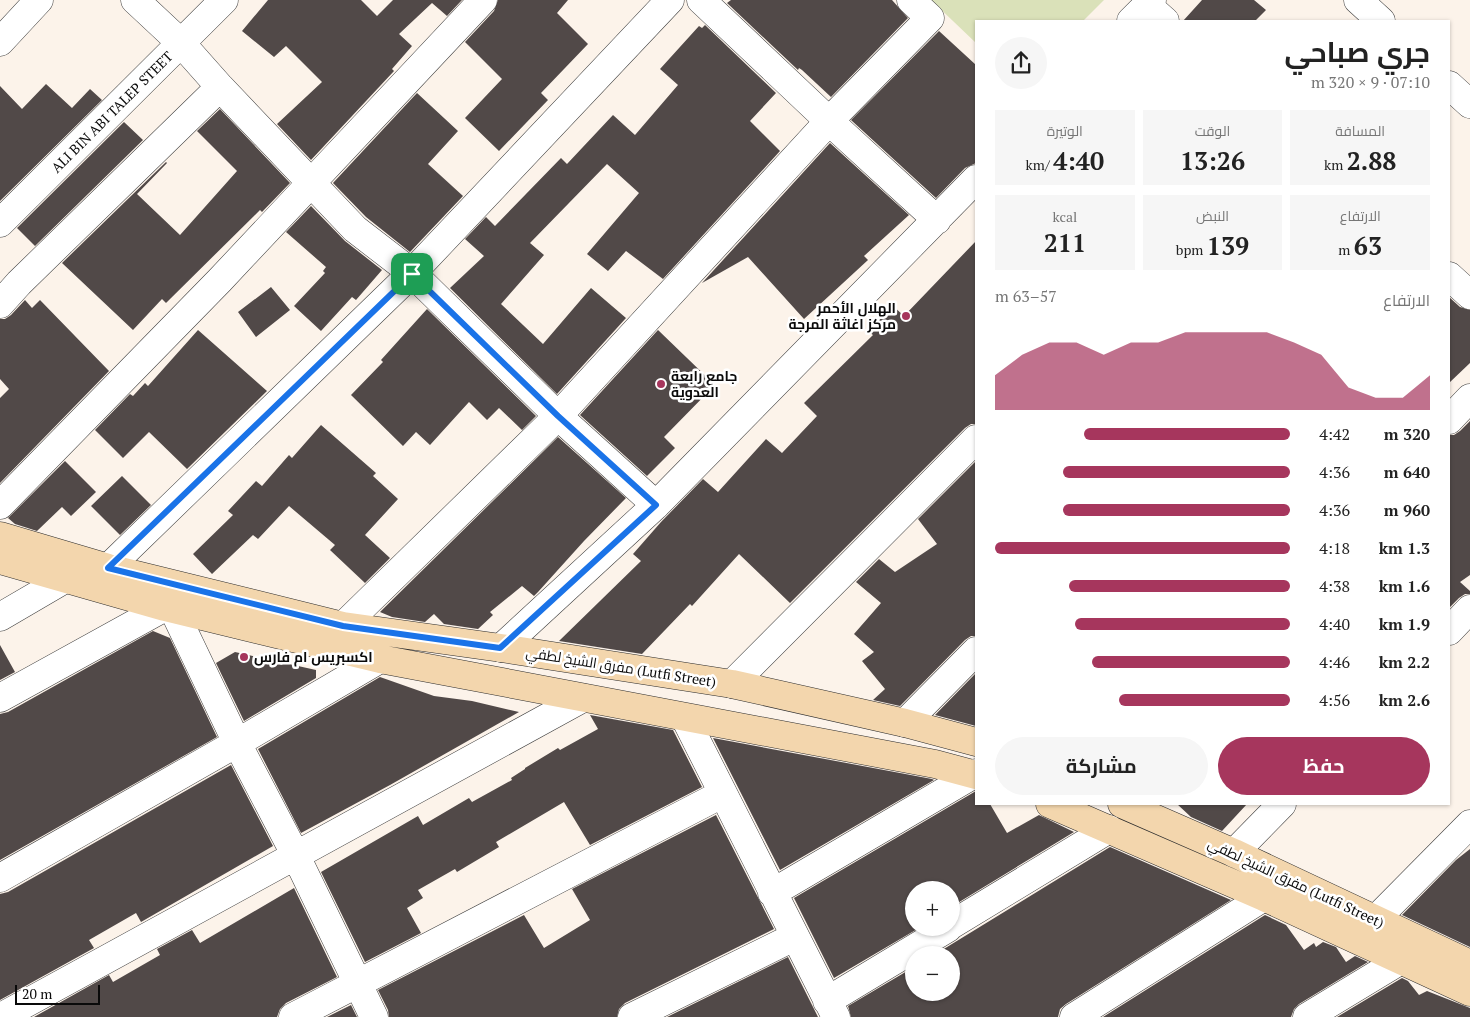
<!DOCTYPE html>
<html lang="ar">
<head>
<meta charset="utf-8">
<style>
  body { margin:0; font-family:"PT Serif",Cairo,serif; background:#f6f6f6; color:#222; direction:rtl; height:100vh; display:flex; flex-direction:column; font-size:19px; white-space:nowrap }
  * { box-sizing:border-box; margin:0 }
  p { font-size:16px; color:#767676 }
  .icon { flex:none; width:28px; height:28px; fill:none; stroke:currentColor; stroke-width:2; stroke-linecap:round; stroke-linejoin:round }
  .map { position:relative; flex:1; overflow:hidden; direction:ltr }
  .panel { position:absolute; left:975px; top:20px; width:475px; height:785px; display:flex; flex-direction:column; background:#fff; border-radius:0px; box-shadow:0 1px 4px #0004; direction:rtl }
  .panel>* { flex:none }
  .fabs { position:absolute; left:905px; top:881px; display:grid; gap:10px }
  .fabs a { display:grid; place-items:center; width:55px; height:55px; border-radius:50%; background:#fff; box-shadow:0 1px 4px #0004; font-size:25px }
  .scale { position:absolute; left:15px; bottom:12px; width:85px; box-sizing:border-box; padding-left:5px; border:2px solid #0a0a0a; border-top:0; font-size:14px; line-height:18px; white-space:nowrap; color:#0a0a0a; -webkit-text-stroke:4px #fff; paint-order:stroke }
  .pin { position:absolute; display:grid; place-items:center; width:42px; height:42px; color:#fff; margin:-21px; border-radius:10px; box-shadow:0 2px 8px #0006 }
  .round { display:grid; place-items:center; flex:none; width:52px; height:52px; border-radius:26px; background:#f6f6f6 }
  .summary { display:flex; align-items:center; justify-content:space-between; height:85px; padding:0 20px }
  h1 { font-size:28px; font-weight:700; line-height:38px }
  .figures { display:grid; grid-template-columns:repeat(3,1fr); gap:8px; height:85px; padding:5px 20px }
  .figures div { display:grid; align-content:center; border-radius:0px; background:#f6f6f6; text-align:center }
  .figures b { font-size:25px; font-weight:700 }
  .figures small { font-size:14px; font-weight:400 }
  .figures p { font-size:14px }
  .chart { height:140px; padding:10px 20px }
  .chart p { display:flex; justify-content:space-between }
  .chart svg { width:100%; height:90px; margin-top:5px; fill:#a6365d; opacity:.7 }
  .primary-button { display:flex; gap:10px; margin-top:auto; padding:10px 20px }
  .primary-button a { flex:1; height:58px; border-radius:30px; background:#a6365d; color:#fff; font-size:20px; font-weight:700; line-height:58px; text-align:center }
  .primary-button a+a { background:#f6f6f6; color:#222 }
  ul { padding:0 20px; list-style:none; font-size:16px }
  li { display:grid; grid-template-columns:80px 60px 1fr; align-items:center; height:38px }
  li i { height:12px; border-radius:6px; background:#a6365d }
  .map>svg:first-child { display:block }
  .green { fill:#dae1b9 }
  .building { fill:#514948 }
  .lines { fill:none; stroke-linecap:round; stroke-linejoin:round }
  .street-casing { stroke:#3d3d3d; stroke-width:29 }
  .secondary-casing { stroke:#2c2c2c; stroke-width:29 }
  .street { stroke:#fff; stroke-width:28 }
  .secondary { stroke:#f3d6ad; stroke-width:28 }
  .route-casing { stroke:#fff; stroke-width:10 }
  .route { stroke:#1a73e8; stroke-width:6 }
  .poi-dot { fill:#a6365d; stroke:#fff; stroke-width:2 }
  .labels { text-anchor:middle; stroke-width:5; stroke-linejoin:round; paint-order:stroke }
  .street-label { font-size:14px; fill:#0a0a0a; stroke:#fff }
  .poi-label { font-size:14px; font-weight:bold; fill:#0a0a0a; stroke:#fff; text-anchor:start }
</style>
</head>
<body>
<div class="map">
<svg width="1470" height="1017" viewBox="0 0 1470 1017">
  <rect width="100%" height="100%" fill="#fcf3ea"/>
  <path class="green" d="M931,0H1104L1083,21H976V43Z"/>
  <path class="building" d="M268,0H361L377,16L393,0H462L447,16L432,3L399,34L412,46L392,69L394,71L311,160L277,124L322,82L286,46L274,57L242,31Z
    M498,0H568L557,13L588,44L541,93L548,100L499,151L465,118L502,79L465,42L494,11Z
    M731,0H892L908,18L831,97L802,70L799,68L798,70L727,3Z
    M1202,0H1254L1266,10L1255,21H1183Z
    M705,25L776,93L750,121L780,151L663,279L626,251L608,271L587,254L639,193L607,164L530,243L544,255L501,304L543,344L591,288L626,318L557,394L450,288L484,256L465,239L486,217L495,226L561,158L567,164L613,115L635,135L678,85L660,69L699,26L702,28Z
    M939,31L976,65V163L965,168L936,198L851,120Z
    M46,84L72,108L90,89L102,100L0,201V86L22,109Z
    M417,93L458,131L428,164L463,196L410,252L366,217L333,183Z
    M220,109L290,183L262,212L260,210L166,303L162,299L133,330L62,263L166,162L167,163L137,194L180,235L237,171L197,131Z
    M124,122L143,140L35,246L17,228Z
    M830,143L909,215L864,256L868,260L804,319L748,257L702,283Z
    M311,206L345,241L382,270L356,300L352,297L321,331L294,306L325,273L323,271L326,267L286,232Z
    M976,241V424H971L965,428L790,603L739,554L692,606L690,604L642,654L559,641L641,561L633,554L661,522L703,479L718,492L766,439L782,453L817,416L804,403L873,335L869,332L892,305L904,316Z
    M271,287L290,310L256,337L238,312Z
    M1449,297L1460,307L1470,310V363L1449,383Z
    M25,300L32,308L40,300L109,371L0,483V398L9,389L0,379V319H5L11,315Z
    M427,309L536,416L522,430L499,408L487,420L469,402L430,445L416,432L403,446L351,395L383,362L381,360Z
    M198,330L267,391L187,469L149,432L123,458L95,430L130,394L133,396L145,383L148,386Z
    M658,330L715,385L664,437L675,448L647,476L580,415Z
    M1470,421V575L1460,582L1470,591V594H1465L1459,598L1449,608V435H1454L1460,431Z
    M321,425L376,473L373,476L398,499L365,535L390,558L365,583L330,550L335,545L289,506L258,539L253,535L212,574L193,554L233,515L228,511L256,481L262,486L289,455L292,458Z
    M558,437L626,498L584,541L538,592L534,596L522,586L490,612L493,615L478,629L444,624L434,614L425,622L392,617L380,612Z
    M65,461L96,492L71,516L62,507L37,531L15,524L8,518Z
    M976,461V636H971L965,640L900,706L873,700L885,689L862,661L874,652L854,634L881,603L856,582L879,559L895,572L937,544L918,519Z
    M122,476L151,505L120,535L91,506Z
    M153,631L170,638L217,737L0,860V714L8,712Z
    M0,645L15,672L0,680Z
    M235,652L316,670V678L244,721L216,663Z
    M976,673V726L935,715Z
    M380,677L434,696L472,701L519,712L390,785L301,833L258,749Z
    M590,715L673,730L702,787L590,845L564,802L496,842L499,847L457,872L455,869L418,890L423,898L407,908L421,933L365,962L321,872L418,816L423,825L469,798L472,802L512,780L511,778L525,769V768L558,748L560,750L598,729Z
    M713,738L932,779L934,780L780,870Z
    M231,765L273,846L141,922L136,913L89,940L94,948L0,1000V894L8,892Z
    M976,791V804H990L1007,833L1039,815L1074,832L951,907V890H914V928H919L834,978L794,898Z
    M1177,804H1247L1222,831L1191,817Z
    M716,815L774,929L625,1003L619,1009L617,1017H389L388,1010L378,990L524,915L544,948L590,920L572,889Z
    M1110,847L1231,900L1066,1004L1060,1009L1058,1017H851L848,1006L914,967V992H951V955H934Z
    M1470,849V947L1402,915L1456,860Z
    M294,888L337,977L286,1003L280,1009L277,1017H34L109,975L113,982L160,955L157,949L192,930L200,943Z
    M1265,915L1286,925L1304,950L1314,943L1316,947L1323,942L1336,947L1346,962L1355,956L1368,962L1299,1004L1294,1009L1291,1017H1103Z
    M788,957L818,1017H667Z
    M1402,978L1408,981L1419,995L1427,991L1470,1008V1017H1337Z
    M351,1005L357,1017H327Z"/>
  <g class="lines">
    <g class="street-casing">
      <path id="street" d="M135,0L181,43L220,87L355,229L412,273L558,416L656,505
        M701,0L829,121L937,220
        M1358,0L1381,21
        M1147,5L1165,21
        M1131,21L1152,0
        M0,42L39,0
        M1449,85L1470,104
        M0,223L224,0
        M1449,276L1470,295
        M0,304L19,283L220,87
        M1449,420L1470,398
        M0,505L220,280L483,0
        M108,568L412,273L670,0
        M173,609L237,743L296,856L374,1017
        M0,617L65,579
        M343,626L558,416L829,121L930,18L911,0
        M1449,631L1470,609
        M501,648L656,505L976,179
        M732,684L976,439
        M0,698L165,607
        M685,718L836,1017
        M905,723L976,651
        M1234,853L1282,804
        M0,878L237,743L380,659
        M772,893L976,773
        M1375,920L1470,824
        M951,925L1109,829
        M827,1001L948,928
        M1,1017L583,698
        M293,1017L722,794
        M632,1017L794,937
        M1074,1017L1264,897
        M1307,1017L1401,960L1417,946"/>
    </g>
    <g class="secondary-casing">
      <path id="secondary" d="M0,536L108,568L343,626L501,648L732,684L905,723L976,742
        M0,560L165,607L380,659L935,764L976,775
        M1050,804L1264,897L1470,992
        M1122,804L1234,853L1470,964"/>
    </g>
    <use href="#street" class="street"/>
    <use href="#secondary" class="secondary"/>
  </g>
  <g class="lines">
    <g class="route-casing">
      <path id="route" d="M412,274L558,416L656,505L500,648L343,626L108,568Z"/>
    </g>
    <use href="#route" class="route"/>
  </g>
  <g class="poi-dot">
    <circle cx="906" cy="316" r="5"/>
    <circle cx="661" cy="384" r="5"/>
    <circle cx="244" cy="657" r="5"/>
  </g>
  <g class="labels">
    <g class="street-label">
      <text transform="translate(112 112) rotate(-45)" y="5">ALI BIN ABI TALEP STEET</text>
      <text transform="translate(621 667) rotate(9)" y="5">مفرق الشيخ لطفي (Lutfi Street)</text>
      <text transform="translate(1296 883) rotate(25)" y="5">مفرق الشيخ لطفي (Lutfi Street)</text>
    </g>
    <g class="poi-label">
      <text x="896" y="313" text-anchor="end">الهلال الأحمر<tspan x="896" dy="16">مركز اغاثة المرجة</tspan></text>
      <text x="671" y="381">جامع رابعة<tspan x="671" dy="16">العدوية</tspan></text>
      <text x="254" y="662">اكسبريس ام فارس</text>
    </g>
  </g>
</svg>
<div class="fabs">
<a>+</a>
<a>−</a>
</div>
<div class="scale">20 m</div>
<div class="pin" style="left:412px;top:274px;background:#1e9e55"><svg class="icon" aria-label="arrive" viewBox="0 0 24 24"><path d="M6 21V4h12l-3 4 3 4H6"/></svg></div>
<section class="panel">
<div class="summary"><div><h1>جري صباحي</h1><p>07:10 · 9 × 320 m</p></div><a class="round"><svg class="icon" aria-label="share" viewBox="0 0 24 24"><path d="M12 15V3M7 8l5-5 5 5M5 13v7h14v-7"/></svg></a></div>
<div class="figures">
<div><p>المسافة</p><b>2.88<small> km</small></b></div>
<div><p>الوقت</p><b>13:26</b></div>
<div><p>الوتيرة</p><b>4:40<small> /km</small></b></div>
</div>
<div class="figures">
<div><p>الارتفاع</p><b>63<small> m</small></b></div>
<div><p>النبض</p><b>139<small> bpm</small></b></div>
<div><p>kcal</p><b>211</b></div>
</div>
<div class="chart"><p><span>الارتفاع</span>57–63 m</p>
<svg viewBox="0 0 160 44" preserveAspectRatio="none"><path d="M0 44V27L10 17L20 11L30 11L40 17L50 11L60 11L70 6L80 6L90 6L100 6L110 11L120 17L130 33L140 38L150 38L160 27V44z"/></svg>
</div>
<ul>
<li><b>320 m</b>4:42<i style="width:70%"></i></li>
<li><b>640 m</b>4:36<i style="width:77%"></i></li>
<li><b>960 m</b>4:36<i style="width:77%"></i></li>
<li><b>1.3 km</b>4:18<i style="width:100%"></i></li>
<li><b>1.6 km</b>4:38<i style="width:75%"></i></li>
<li><b>1.9 km</b>4:40<i style="width:73%"></i></li>
<li><b>2.2 km</b>4:46<i style="width:67%"></i></li>
<li><b>2.6 km</b>4:56<i style="width:58%"></i></li>
</ul>
<div class="primary-button"><a>حفظ</a><a>مشاركة</a></div>
</section>
</div>
</body>
</html>
